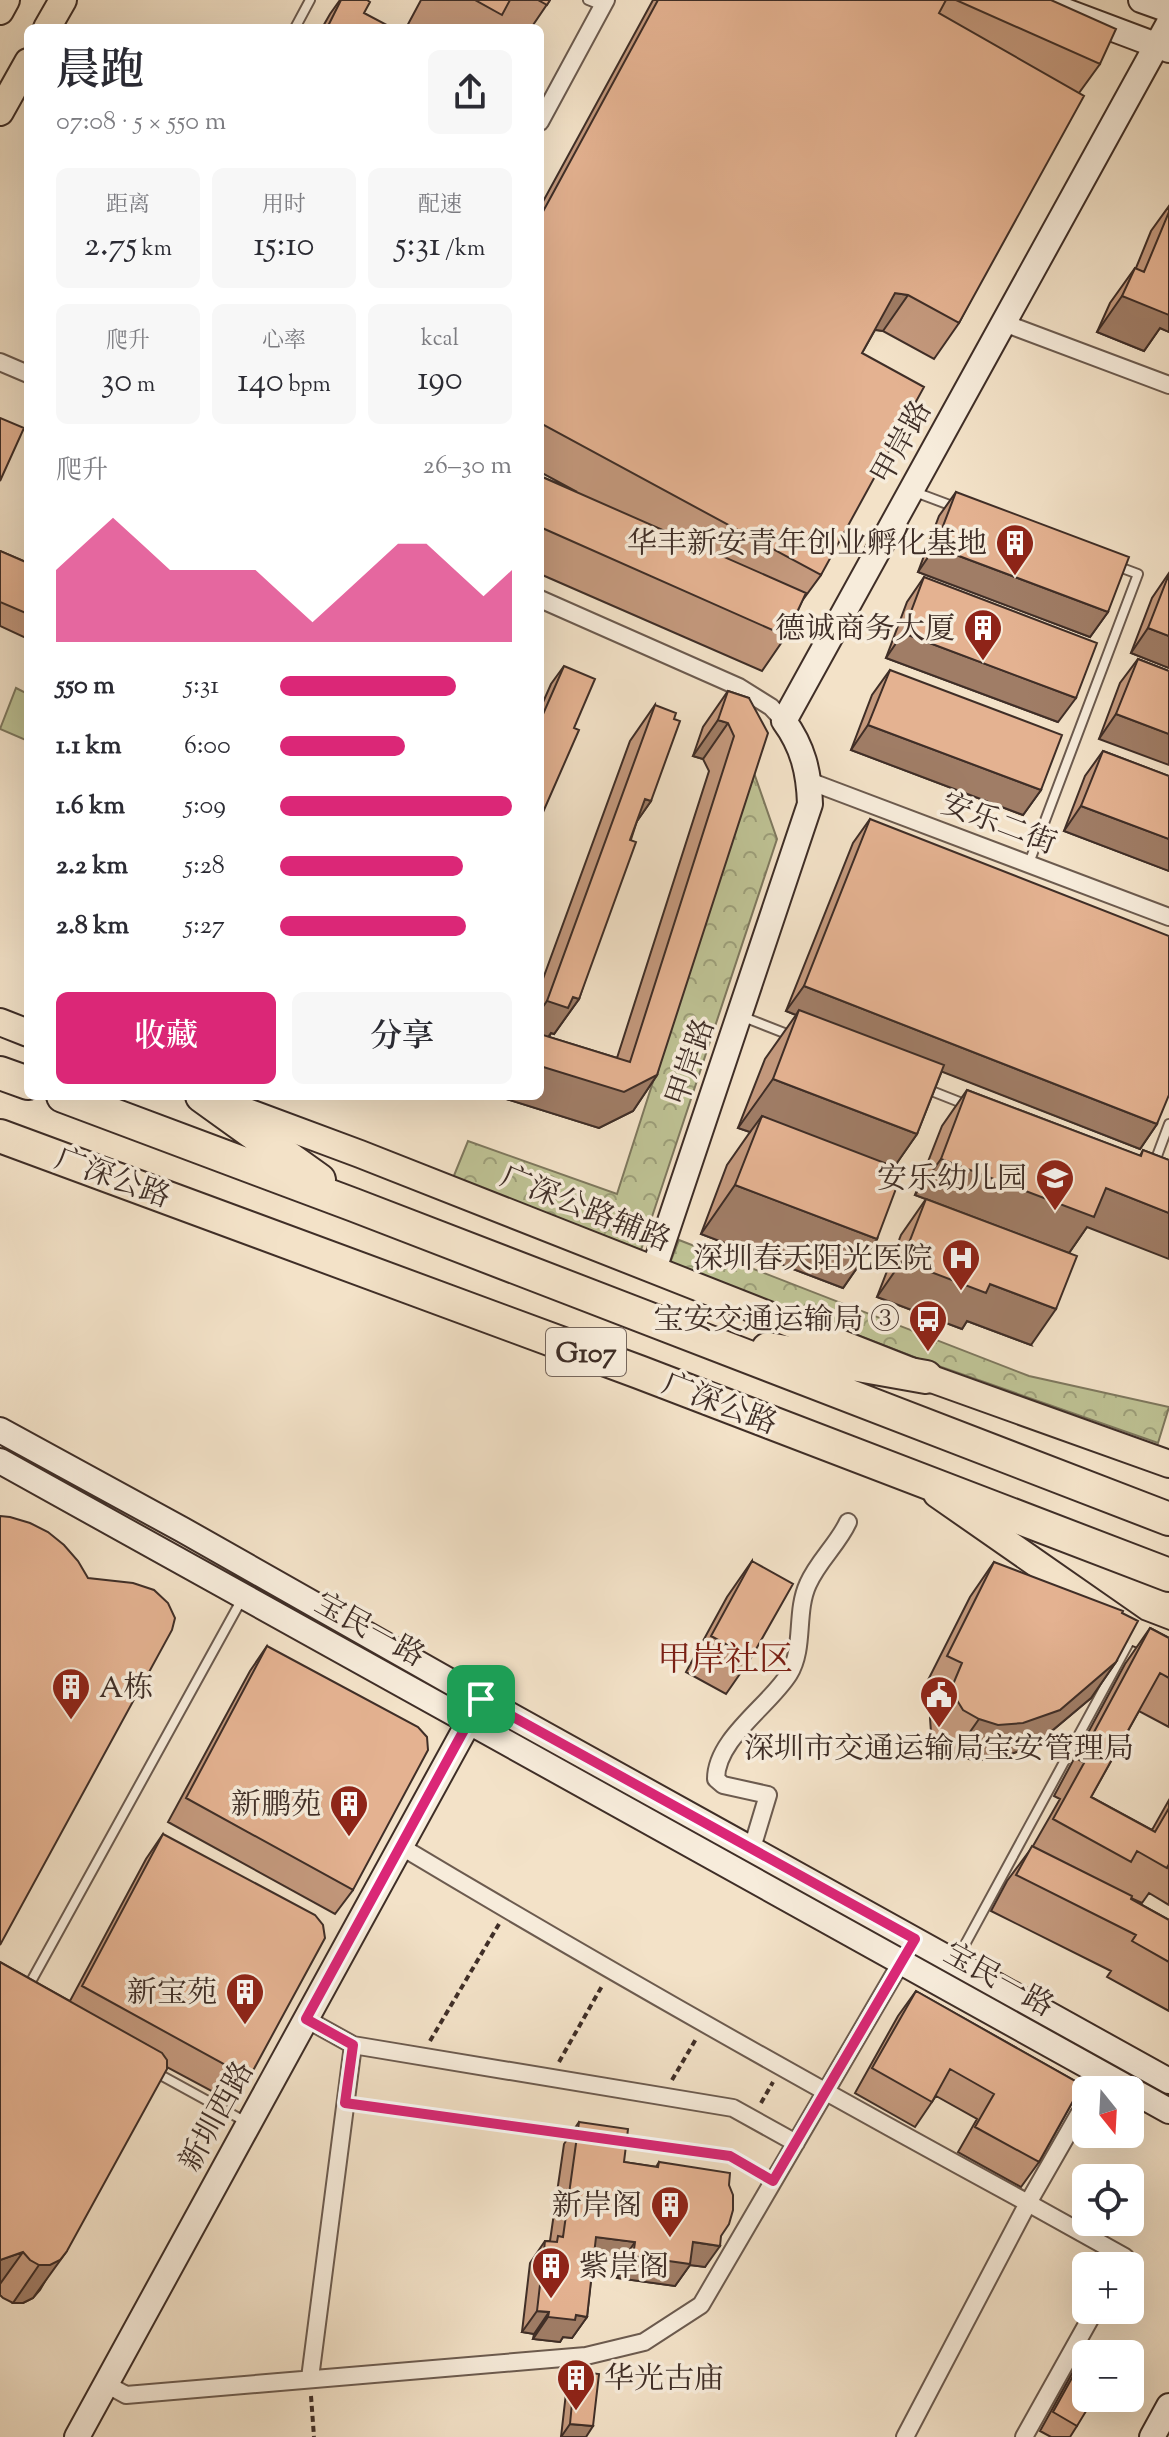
<!DOCTYPE html>
<html lang="zh">
<head>
<meta charset="utf-8">
<style>
  body { margin:0; font-family:"Sorts Mill Goudy","Noto Serif SC",serif; background:#f7f7f7; color:#2b2b33; height:100vh; display:flex; flex-direction:column; font-size:30px; white-space:nowrap }
  * { box-sizing:border-box; margin:0 }
  p { font-size:26px; color:#7c7c81 }
  .icon { flex:none; width:44px; height:44px; fill:none; stroke:currentColor; stroke-width:2; stroke-linecap:round; stroke-linejoin:round }
  .map { position:relative; flex:1; overflow:hidden }
  .side { position:absolute; left:24px; top:24px; width:520px; height:1076px; display:flex; flex-direction:column; background:#fff; border-radius:12px; box-shadow:0 8px 32px #0002 }
  .side>* { flex:none }
  .needle { width:52px; rotate:162deg }
  .buttons { position:absolute; left:1072px; top:2076px; display:grid; gap:16px }
  .buttons a { display:grid; place-items:center; width:72px; height:72px; border-radius:12px; background:#fff; box-shadow:0 8px 32px #0002; font-size:40px }
  .pin { position:absolute; display:grid; place-items:center; width:68px; height:68px; color:#fff; margin:-34px; border-radius:16px; box-shadow:0 4px 12px #0006 }
  .round { display:grid; place-items:center; flex:none; width:84px; height:84px; border-radius:12px; background:#f7f7f7 }
  .headline { display:flex; align-items:center; justify-content:space-between; height:136px; padding:0 32px }
  h1 { font-size:44px; font-weight:600; line-height:60px }
  .stats { display:grid; grid-template-columns:repeat(3,1fr); gap:12px; height:136px; padding:8px 32px }
  .stats div { display:grid; align-content:center; border-radius:12px; background:#f7f7f7; text-align:center }
  .stats b { font-size:34px; font-weight:600 }
  .stats small { font-size:22px; font-weight:400 }
  .stats p { font-size:22px }
  .chart { height:224px; padding:16px 32px }
  .chart p { display:flex; justify-content:space-between }
  .chart svg { width:100%; height:144px; margin-top:8px; fill:#db2777; opacity:.7 }
  .button { display:flex; gap:16px; margin-top:auto; padding:16px 32px }
  .button a { flex:1; height:92px; border-radius:12px; background:#db2777; color:#fff; font-size:32px; font-weight:600; line-height:92px; text-align:center }
  .button a+a { background:#f7f7f7; color:#2b2b33 }
  ul { padding:0 32px; list-style:none; font-size:26px }
  li { display:grid; grid-template-columns:128px 96px 1fr; align-items:center; height:60px }
  li i { height:20px; border-radius:10px; background:#db2777 }
  .map>svg:first-child { display:block }
  .forest { fill:url(#forest-crowns); stroke:#7e785e; stroke-width:2 }
  .pitch { fill:#bec294; stroke:#7e785e; stroke-width:2 }
  .lines { fill:none; stroke-linecap:round; stroke-linejoin:round }
  .lane-casing { stroke:#6c5b4f; stroke-width:12 }
  .street-casing { stroke:#6c5b4f; stroke-width:20 }
  .secondary-casing { stroke:#3f2e27; stroke-width:28 }
  .primary-casing { stroke:#3f2e27; stroke-width:30 }
  .highway-casing { stroke:#3f2e27; stroke-width:36 }
  .path { stroke:#3f2e27; stroke-width:4; stroke-dasharray:6 4; stroke-linecap:butt }
  .lane { stroke:#f7ecdb; stroke-width:8 }
  .street { stroke:#f7ecdb; stroke-width:16 }
  .secondary { stroke:#f7ecdb; stroke-width:24 }
  .primary { stroke:#f3e2c8; stroke-width:26 }
  .highway { stroke:#f3e2c8; stroke-width:32 }
  .wall { fill:#c4997d; stroke:#3f2e27; stroke-width:2 }
  .shaded-wall { fill:#a07d66; stroke:#3f2e27; stroke-width:2 }
  .building { fill:#e4b291; stroke:#3f2e27; stroke-width:2 }
  .route-casing { stroke:#fff; stroke-width:16 }
  .route { stroke:#db2777; stroke-width:10 }
  .labels { text-anchor:middle; stroke-width:7; stroke-linejoin:round; paint-order:stroke }
  .shield { fill:#f7ecdb; stroke:#76675d; stroke-width:2 }
  .shield-label { font-size:28px; font-weight:bold; fill:#3f2e27 }
  .street-label { font-size:30px; fill:#3f2e27; stroke:#f7ecdb }
  .poi-label { font-size:30px; fill:#3f2e27; stroke:#f7ecdb; text-anchor:end }
  .quarter-label { font-size:34px; fill:#7a1f14; stroke:#f7ecdb }
</style>
</head>
<body>
<div class="map">
<svg width="1169" height="2437" viewBox="0 0 1169 2437">
  <defs>
    <pattern id="forest-crowns" width="20" height="18" patternUnits="userSpaceOnUse" patternTransform="scale(2)"><rect width="20" height="18" fill="#bec294"/><path d="M2 6a3 3 0 1 1 6 0M12 15a3 3 0 1 1 6 0" fill="none" stroke="#9c9e79"/></pattern>
  </defs>
  <rect width="100%" height="100%" fill="#f3e2c8"/>
  <filter id="stains"><feTurbulence type="fractalNoise" baseFrequency=".0025" numOctaves="4"/><feColorMatrix values="0 0 0 0 .2 0 0 0 0 .09 0 0 0 0 .02 0 0 0 .5 -.17"/></filter>
  <radialGradient id="worn" r=".72"><stop offset=".6" stop-color="#630" stop-opacity="0"/><stop offset="1" stop-color="#630" stop-opacity=".3"/></radialGradient>
  <path class="forest" d="M753,770L777,839L641,1250L453,1178L468,1141L617,1194Z
    M679,1240L1029,1376L1169,1407L1158,1443L927,1362L670,1263Z"/>
  <path class="pitch" d="M16,688L28,694V741L0,729Z"/>
  <g class="lines">
    <g class="lane-casing">
      <path id="lane" d="M588,0L603,6
        M295,28L310,0
        M915,492L955,507
        M1029,863L1138,574L1114,565
        M741,1016L792,1036
        M924,1088L967,1105
        M1154,1164L1169,1124
        M956,1961L1133,1635
        M28,1987L242,1599
        M155,2072L248,2123"/>
    </g>
    <g class="street-casing">
      <path id="street" d="M540,122L606,0
        M1004,323L1169,385
        M0,362L28,374
        M540,599L739,687L771,707L784,721
        M809,781L1169,917
        M400,1846C607,1970 816,2088 1028,2203L905,2437
        M752,1848L768,1795L723,1785L716,1779C716,1739 769,1706 789,1674C805,1648 795,1612 808,1584C818,1561 838,1544 848,1522
        M306,2019L353,2045L733,2108L796,2143
        M1079,2114L1028,2203L1125,2257L1120,2266
        M310,2378L353,2045
        M106,2384L126,2395L586,2356L644,2342L701,2305L906,1954
        M1024,2437L1095,2310"/>
    </g>
    <g class="secondary-casing">
      <path id="secondary" d="M1036,0L1169,50
        M1141,0L1169,10
        M654,1269L810,804C809,772 803,747 784,721L1169,23
        M0,1430L183,1530L481,1699L1169,2081
        M0,1461L1169,2111
        M77,2437L476,1709
        M1152,2437L1169,2406"/>
    </g>
    <g class="primary-casing">
      <path id="primary" d="M0,11L6,0
        M47,28L63,0
        M0,112L28,62
        M0,1022L28,1033
        M223,1103L360,1154L926,1377L1169,1464
        M937,1494L1135,1632L1169,1645"/>
    </g>
    <g class="highway-casing">
      <path id="highway" d="M0,1073L28,1083
        M63,1096L354,1205L1169,1519
        M202,1096L319,1180
        M0,1136L639,1372L1169,1575
        M768,1349L926,1377"/>
    </g>
    <path class="path" d="M430,2041L499,1924
      M559,2062L602,1986
      M672,2080L696,2039
      M761,2103L773,2082
      M362,2106L575,2135
      M624,2141L730,2156L758,2172
      M311,2396L314,2437"/>
    <use href="#lane" class="lane"/>
    <use href="#street" class="street"/>
    <use href="#secondary" class="secondary"/>
    <use href="#primary" class="primary"/>
    <use href="#highway" class="highway"/>
  </g>
  <path class="wall" d="M340,0H367L364,13L385,28H322L330,14Z
    M421,0H550L531,28H406Z
    M653,0H1051L1100,64L1079,93L959,323L934,359L883,331L875,330L862,353L821,575L802,601L786,636L762,671L540,574V476L577,492L540,472V207Z
    M1169,206V332L1160,328L1144,351L1097,332L1110,303L1135,268H1136L1151,231Z
    M956,492L1108,612L1090,637L918,572L939,516Z
    M0,551L28,563V639L0,626Z
    M1169,573V668L1131,653L1152,598Z
    M924,577L1058,722L886,658L907,602Z
    M1138,659L1169,671L1099,739L1120,683Z
    M564,666L540,819V709L551,684Z
    M890,670L1041,790L1023,815L851,750L872,695Z
    M728,691L749,698L657,1075L633,1111L599,1128L497,1096H540V987L630,741L655,705L651,801L637,821L579,999L554,1034L551,1033L549,1037L617,1058L709,771L703,759L693,756L703,727Z
    M1103,751L1169,776V871L1064,831L1085,776Z
    M870,819L1157,1124L1140,1149L942,1071L917,1134L894,1167L877,1239L843,1288L701,1234L727,1165L750,1132L738,1128L765,1059L796,1015L786,1011L853,843Z
    M967,1090L1140,1156L1143,1150L1169,1160L1087,1227L1069,1253L915,1195L942,1126Z
    M926,1199L1031,1345L967,1321L962,1329L877,1297L901,1235Z
    M752,1561L751,1658L726,1694L686,1672L727,1597Z
    M994,1562L1116,1662L1091,1698L1035,1745L998,1759L973,1760L954,1755L939,1746L931,1732L930,1718L937,1698L922,1692L970,1597Z
    M1150,1628L1169,1638V1727L1139,1711L1091,1797L1152,1830L1169,1800V1905L1149,1893L1142,1903L1131,1898V1899L1169,1920V2011L1107,1977L1111,1971L991,1911L1007,1881L1033,1846L1060,1799L1054,1796L1125,1664Z
    M267,1646L353,1890L335,1914L168,1822L250,1671Z
    M163,1834L249,2078L232,2102L167,2067L40,2290L33,2298L23,2303H13L3,2298L0,2295V1962L70,2001L146,1859Z
    M916,1991L1082,2085L1039,2162L1021,2187L958,2152L977,2119L936,2096L915,2127L855,2093L898,2016Z
    M579,2122L624,2162L656,2167L659,2162L721,2236L705,2267L690,2265L675,2286L617,2278L620,2264L593,2260L587,2317L572,2338L563,2337L560,2342L533,2339L534,2334L522,2332L530,2263L545,2241H550L564,2144Z
    M1088,2349L1077,2426L1070,2437H1051L1040,2431L1075,2368Z
    M575,2371L593,2426L561,2437L567,2384Z"/>
  <path class="shaded-wall" d="M895,293L908,295L883,331L870,329Z
    M1122,296L1169,304V332L1160,328L1144,351L1097,332Z
    M935,547L1108,612L1090,637L918,572Z
    M1148,628L1169,636V668L1131,653Z
    M903,633L1076,698L1058,722L886,658Z
    M1116,714L1169,734V765L1099,739Z
    M718,720L728,723L703,759L693,756Z
    M868,725L1041,790L1023,815L851,750Z
    M645,799L651,801L626,837Z
    M1081,806L1169,839V871L1064,831Z
    M804,986L1157,1124L1140,1149L797,1015L799,1010L796,1015L786,1011Z
    M573,997L579,999L554,1034L551,1033L543,1044L540,1043V1011L547,1001Z
    M540,1066L657,1075L633,1111L599,1128L497,1096H540Z
    M773,1079L917,1134L883,1183L762,1116L750,1132L738,1128Z
    M941,1159L1106,1188L1169,1213V1259L1087,1227L1069,1253L915,1195Z
    M735,1185L877,1239L843,1288L701,1234Z
    M902,1261L990,1284L1056,1309L1031,1345L967,1321L962,1329L877,1297Z
    M1116,1662L1091,1698L1035,1745L998,1759L973,1760L954,1755L979,1719Z
    M596,2237L635,2242L620,2264L580,2258Z
    M693,2242L720,2246L705,2267L690,2265L675,2286L617,2278L633,2256Z
    M67,2251L33,2298L23,2303H13L39,2265Z
    M23,2252L0,2284V2260Z
    M537,2311L549,2312L534,2334L522,2332Z
    M576,2315L587,2317L572,2338L563,2337L560,2342L533,2339L548,2317Z
    M570,2424L593,2426L586,2437H561Z"/>
  <path class="building" d="M341,0H367L370,2L364,13L387,25L385,28H327Z
    M475,0H510L502,15Z
    M538,0H550L547,5Z
    M658,0H946L939,13L1084,96L959,323L908,295L895,293L862,353L924,387L821,575L540,423V217Z
    M956,0H1051L1116,29L1100,64Z
    M1169,212V315L1122,296L1135,268L1144,272Z
    M0,418L24,428L0,481Z
    M540,476L806,593L786,636L540,527Z
    M956,492L1129,557L1108,612L935,547Z
    M0,551L28,563V614L0,602Z
    M1169,574V636L1148,628Z
    M924,577L1097,643L1076,698L903,633Z
    M1138,659L1169,671V734L1116,714Z
    M564,666L595,679L574,728L579,730L540,819V721Z
    M890,670L1062,735L1041,790L868,725Z
    M728,691L749,698L768,733L657,1075L624,1092L540,1066V1034L630,1062L734,736L728,723L718,720Z
    M655,705L676,713L674,719L680,721L651,801L645,799L630,840L636,842L579,999L573,997L568,1008L547,1001Z
    M1103,751L1169,776V839L1081,806Z
    M870,819L1169,936V1095L1157,1124L804,986Z
    M799,1010L944,1065L917,1134L773,1079Z
    M967,1090L1141,1156L1143,1150L1169,1160V1213L1106,1188L1094,1217L941,1159Z
    M762,1116L903,1170L877,1239L735,1185Z
    M926,1199L1077,1256L1056,1309L990,1284L986,1293L902,1261Z
    M0,1516L10,1517L30,1523L48,1532L64,1545L78,1561L88,1578L133,1583L154,1590L168,1603L175,1618L172,1630L0,1945Z
    M752,1561L793,1584L751,1658L711,1636Z
    M994,1562L1123,1611L1122,1613L1138,1621L1116,1662L1060,1710L1023,1723L998,1725L979,1719L963,1710L955,1697L954,1682L962,1663L947,1656Z
    M1150,1628L1169,1638V1678L1160,1673L1091,1797L1155,1832L1169,1808V1864L1167,1868L1137,1851L1131,1862L1053,1819L1084,1763L1079,1760Z
    M267,1646L418,1727L427,1737L428,1750L353,1890L186,1798Z
    M163,1834L315,1915L323,1925L325,1938L249,2078L82,1986Z
    M1032,1846L1132,1896L1131,1899L1169,1920V1962L1132,1941L1136,1935L1016,1875Z
    M0,1962L162,2053L167,2060V2069L67,2251L60,2260L50,2265H39L30,2260L23,2252L0,2260Z
    M916,1991L1082,2085L1039,2162L975,2127L994,2094L950,2069L932,2102L872,2068Z
    M579,2122L628,2129L624,2162L658,2167L659,2162L730,2173L729,2185L733,2195V2210L729,2224L721,2236L720,2246L693,2242L690,2264L633,2256L635,2242L596,2237L587,2317L576,2315L575,2320L548,2317L549,2312L537,2311L545,2241L557,2242L558,2236L563,2237Z
    M1088,2349L1097,2354H1086V2398H1094L1077,2426L1053,2412Z
    M575,2371L599,2374L593,2426L570,2424Z"/>
  <g class="lines">
    <g class="route-casing">
      <path id="route" d="M481,1699L915,1939L773,2181L730,2156L345,2103L353,2045L306,2019Z"/>
    </g>
    <use href="#route" class="route"/>
  </g>
  <defs>
    <g id="building-pin" transform="scale(2)"><path d="M0 17L-7.5 6A9.5 9.5 0 1 1 7.5 6Z" fill="#8f2418" stroke="#f7ecdb"/><path d="M-4-6H4V6H1V3H-1V6H-4ZM-2.5-4.3h1.7v1.8h-1.7ZM.8-4.3h1.7v1.8H.8ZM-2.5-1h1.7V.8h-1.7ZM.8-1h1.7V.8H.8Z" fill="#fff"/></g>
    <g id="school-pin" transform="scale(2)"><path d="M0 17L-7.5 6A9.5 9.5 0 1 1 7.5 6Z" fill="#8f2418" stroke="#f7ecdb"/><path d="M0-5L7-2L0 1L-7-2ZM-4 1L0 2.5L4 1V4Q0 6-4 4Z" fill="#fff"/></g>
    <g id="hospital-pin" transform="scale(2)"><path d="M0 17L-7.5 6A9.5 9.5 0 1 1 7.5 6Z" fill="#8f2418" stroke="#f7ecdb"/><path d="M-5-5h3v3.5h4V-5h3V5h-3V1.5h-4V5h-3Z" fill="#fff"/></g>
    <g id="bus-pin" transform="scale(2)"><path d="M0 17L-7.5 6A9.5 9.5 0 1 1 7.5 6Z" fill="#8f2418" stroke="#f7ecdb"/><path d="M-5-6H5V4H4V6H2V4H-2V6H-4V4H-5ZM-3.5-4V0h7V-4ZM-3.5 1.2v1.5H-2V1.2ZM2 1.2v1.5H3.5V1.2Z" fill="#fff"/></g>
    <g id="civic-pin" transform="scale(2)"><path d="M0 17L-7.5 6A9.5 9.5 0 1 1 7.5 6Z" fill="#8f2418" stroke="#f7ecdb"/><path d="M-.6-6.5H3V-4.5H.6V-3L4-1V1h2V6H-6V1h2V-1L-.6-3ZM-1.2 2.5V6h2.4V2.5Z" fill="#fff"/></g>
  </defs>
  <g fill-rule="evenodd">
    <use href="#building-pin" x="1015" y="543"/>
    <use href="#building-pin" x="983" y="628"/>
    <use href="#school-pin" x="1055" y="1178"/>
    <use href="#hospital-pin" x="961" y="1258"/>
    <use href="#bus-pin" x="928" y="1319"/>
    <use href="#building-pin" x="71" y="1687"/>
    <use href="#civic-pin" x="939" y="1695"/>
    <use href="#building-pin" x="349" y="1804"/>
    <use href="#building-pin" x="245" y="1992"/>
    <use href="#building-pin" x="670" y="2205"/>
    <use href="#building-pin" x="551" y="2266"/>
    <use href="#building-pin" x="576" y="2378"/>
  </g>
  <g class="labels">
    <rect class="shield" x="546" y="1328" width="80" height="48" rx="6"/>
    <g class="shield-label">
      <text x="586" y="1362">G107</text>
    </g>
    <g class="street-label">
      <text transform="translate(901 442) rotate(-61)" y="10">甲岸路</text>
      <text transform="translate(999 823) rotate(21)" y="10">安乐二街</text>
      <text transform="translate(690 1062) rotate(-71)" y="10">甲岸路</text>
      <text transform="translate(113 1177) rotate(20)" y="10">广深公路</text>
      <text transform="translate(586 1208) rotate(22)" y="10">广深公路辅路</text>
      <text transform="translate(720 1403) rotate(21)" y="10">广深公路</text>
      <text transform="translate(370 1629) rotate(29)" y="10">宝民一路</text>
      <text transform="translate(999 1979) rotate(29)" y="10">宝民一路</text>
      <text transform="translate(216 2116) rotate(-61)" y="10">新圳西路</text>
    </g>
    <g class="poi-label">
      <text x="987" y="553">华丰新安青年创业孵化基地</text>
      <text x="955" y="638">德诚商务大厦</text>
      <text x="1027" y="1188">安乐幼儿园</text>
      <text x="933" y="1268">深圳春天阳光医院</text>
      <text x="900" y="1329">宝安交通运输局 ③</text>
      <text x="99" y="1697" text-anchor="start">A栋</text>
      <text x="939" y="1758" text-anchor="middle">深圳市交通运输局宝安管理局</text>
      <text x="321" y="1814">新鹏苑</text>
      <text x="217" y="2002">新宝苑</text>
      <text x="642" y="2215">新岸阁</text>
      <text x="579" y="2276" text-anchor="start">紫岸阁</text>
      <text x="604" y="2388" text-anchor="start">华光古庙</text>
    </g>
    <g class="quarter-label">
      <text x="725" y="1670">甲岸社区</text>
    </g>
  </g>
  <rect width="100%" height="100%" filter="url(#stains)"/>
  <rect width="100%" height="100%" fill="url(#worn)"/>
</svg>
<div class="buttons">
<a><svg class="needle" viewBox="-14 -14 28 28"><path d="M0-13l5 13h-10z" fill="#e53935"/><path d="M0 13l5-13h-10z" fill="#7c7c81"/></svg></a>
<a><svg class="icon" aria-label="locate" viewBox="0 0 24 24"><circle cx="12" cy="12" r="6"/><path d="M12 2v4M12 18v4M2 12h4M18 12h4"/></svg></a>
<a>+</a>
<a>−</a>
</div>
<div class="pin" style="left:481px;top:1699px;background:#1e9e55"><svg class="icon" aria-label="arrive" viewBox="0 0 24 24"><path d="M6 21V4h12l-3 4 3 4H6"/></svg></div>
<section class="side">
<div class="headline"><div><h1>晨跑</h1><p>07:08 · 5 × 550 m</p></div><a class="round"><svg class="icon" aria-label="share" viewBox="0 0 24 24"><path d="M12 15V3M7 8l5-5 5 5M5 13v7h14v-7"/></svg></a></div>
<div class="stats">
<div><p>距离</p><b>2.75<small> km</small></b></div>
<div><p>用时</p><b>15:10</b></div>
<div><p>配速</p><b>5:31<small> /km</small></b></div>
</div>
<div class="stats">
<div><p>爬升</p><b>30<small> m</small></b></div>
<div><p>心率</p><b>140<small> bpm</small></b></div>
<div><p>kcal</p><b>190</b></div>
</div>
<div class="chart"><p><span>爬升</span>26–30 m</p>
<svg viewBox="0 0 160 44" preserveAspectRatio="none"><path d="M0 44V22L10 14L20 6L30 14L40 22L50 22L60 22L70 22L80 30L90 38L100 30L110 22L120 14L130 14L140 22L150 30L160 22V44z"/></svg>
</div>
<ul>
<li><b>550 m</b>5:31<i style="width:76%"></i></li>
<li><b>1.1 km</b>6:00<i style="width:54%"></i></li>
<li><b>1.6 km</b>5:09<i style="width:100%"></i></li>
<li><b>2.2 km</b>5:28<i style="width:79%"></i></li>
<li><b>2.8 km</b>5:27<i style="width:80%"></i></li>
</ul>
<div class="button"><a>收藏</a><a>分享</a></div>
</section>
</div>
</body>
</html>
